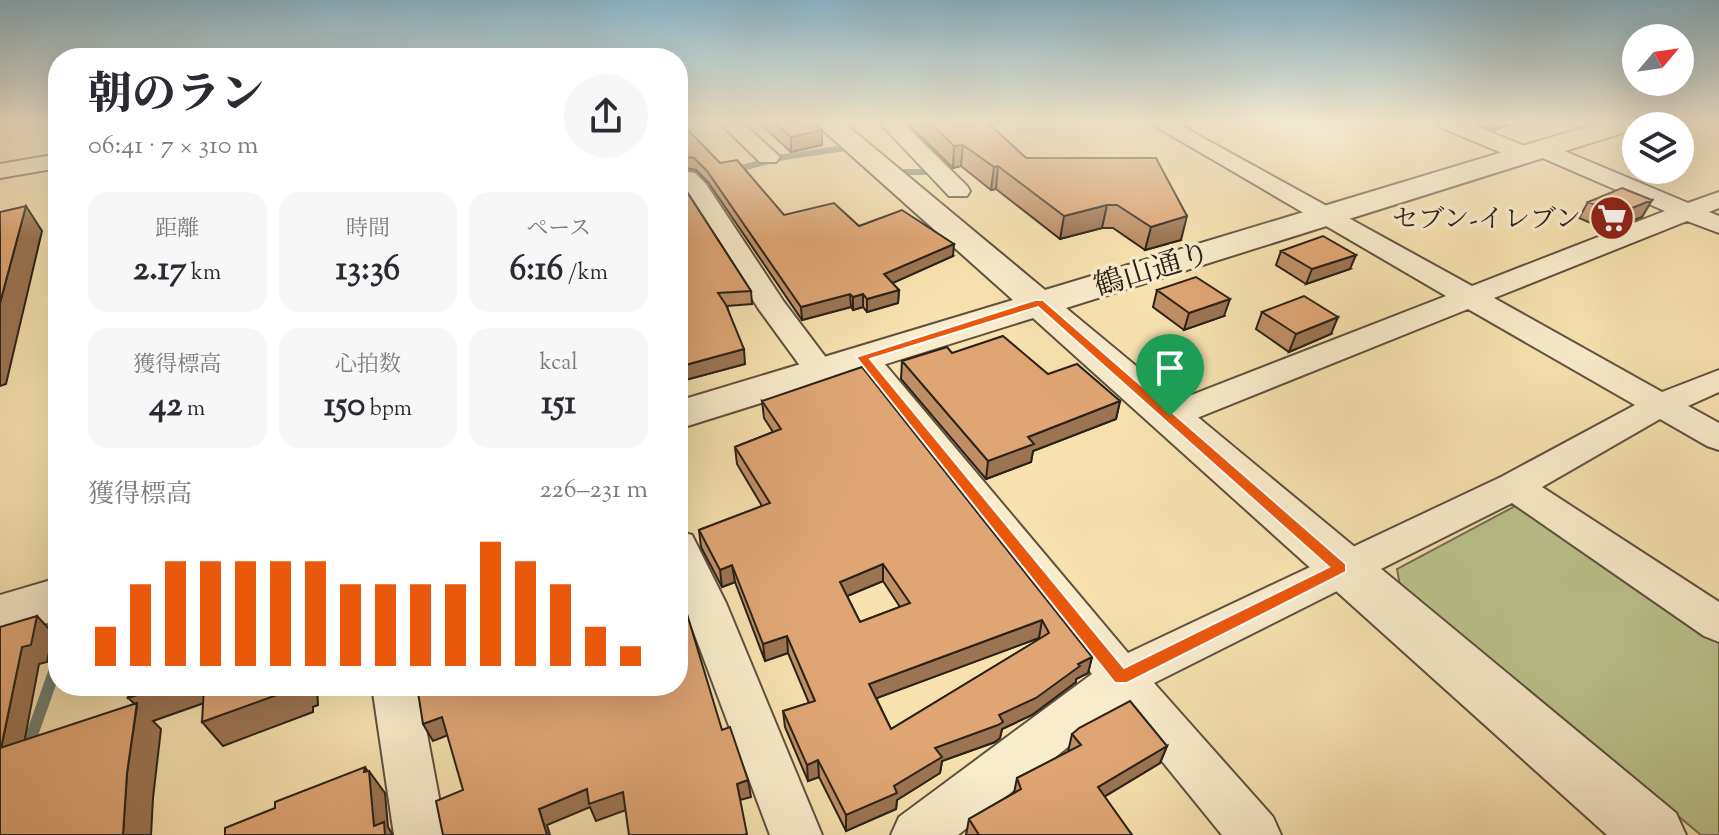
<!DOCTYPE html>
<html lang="ja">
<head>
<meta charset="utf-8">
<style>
  body { margin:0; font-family:"Sorts Mill Goudy","Noto Serif JP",serif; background:#f7f7f7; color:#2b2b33; height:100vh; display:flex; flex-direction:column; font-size:30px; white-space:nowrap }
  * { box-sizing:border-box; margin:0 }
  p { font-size:26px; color:#7c7c81 }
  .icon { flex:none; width:44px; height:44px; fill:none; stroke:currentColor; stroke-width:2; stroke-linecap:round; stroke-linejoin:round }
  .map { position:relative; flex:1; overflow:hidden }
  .details { position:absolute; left:48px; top:48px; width:640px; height:648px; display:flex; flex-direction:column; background:#fff; border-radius:32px; box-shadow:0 8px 32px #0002 }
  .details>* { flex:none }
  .needle { width:52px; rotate:61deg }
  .buttons { position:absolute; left:1622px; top:24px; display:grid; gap:16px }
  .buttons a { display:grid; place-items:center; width:72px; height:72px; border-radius:50%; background:#fff; box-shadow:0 8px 32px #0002; font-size:40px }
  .pin { position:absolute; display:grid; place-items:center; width:68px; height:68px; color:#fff; margin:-82px -34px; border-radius:50% 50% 50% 0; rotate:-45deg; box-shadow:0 0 8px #0007 }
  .pin .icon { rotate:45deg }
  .round { display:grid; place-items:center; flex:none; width:84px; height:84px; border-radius:42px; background:#f7f7f7 }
  .summary { display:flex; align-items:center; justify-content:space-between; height:136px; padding:0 40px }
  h1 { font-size:44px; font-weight:800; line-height:60px }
  .stats { display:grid; grid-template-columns:repeat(3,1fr); gap:12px; height:136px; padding:8px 40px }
  .stats div { display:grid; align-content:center; border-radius:20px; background:#f7f7f7; text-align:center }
  .stats b { font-size:34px; font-weight:800 }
  .stats small { font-size:22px; font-weight:400 }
  .stats p { font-size:22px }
  .chart { height:224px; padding:16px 40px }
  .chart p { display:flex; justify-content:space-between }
  .chart svg { width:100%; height:144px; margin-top:8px; stroke:#ea580c; stroke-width:6 }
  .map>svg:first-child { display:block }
  .green { fill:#bbc38c; stroke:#727252; stroke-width:2 }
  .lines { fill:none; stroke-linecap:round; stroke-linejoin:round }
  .stream-far1 { stroke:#6f806e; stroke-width:6 }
  .stream { stroke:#6f806e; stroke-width:12 }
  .minor-casing { stroke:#5d523e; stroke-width:4 }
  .tertiary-casing { stroke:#5d523e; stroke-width:4 }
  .minor { fill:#f9eccb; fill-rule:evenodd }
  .tertiary { fill:#f9eccb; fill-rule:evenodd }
  .wall { fill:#c08e65; stroke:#2a2218; stroke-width:2; fill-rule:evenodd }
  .shaded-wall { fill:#9c7452; stroke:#2a2218; stroke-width:2 }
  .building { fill:#dfa575; stroke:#2a2218; stroke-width:2; fill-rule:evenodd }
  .route { fill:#ea580c; stroke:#fff; stroke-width:2; fill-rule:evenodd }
  .labels { text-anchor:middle; stroke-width:7; stroke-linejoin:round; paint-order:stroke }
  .far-poi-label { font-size:26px; fill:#2a2218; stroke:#f9eccb; text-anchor:end }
  .street-label { font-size:30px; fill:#2a2218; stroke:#f9eccb }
</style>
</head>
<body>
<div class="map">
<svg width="1719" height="835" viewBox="0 0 1719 835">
  <rect width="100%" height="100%" fill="#f6e1af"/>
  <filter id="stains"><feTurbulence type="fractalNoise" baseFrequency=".0025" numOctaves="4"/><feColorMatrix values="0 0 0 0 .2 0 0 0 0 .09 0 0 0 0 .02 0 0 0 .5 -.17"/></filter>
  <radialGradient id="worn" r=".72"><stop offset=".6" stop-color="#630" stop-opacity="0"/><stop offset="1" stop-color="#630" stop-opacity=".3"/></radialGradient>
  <path class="green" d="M1519,504L1719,638V835H1701L1400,586L1397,569Z"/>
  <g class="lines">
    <path class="stream-far1" d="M734,170L784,157L852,147
      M893,172H930"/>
    <path class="stream" d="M27,749L58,661"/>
    <g class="minor-casing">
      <path id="minor" d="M720,123H743L780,157L776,162H760Z
        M880,123H903L967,186L970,191L967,196H949Z
        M1150,123H1176L1472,286L1665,211L1538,156L1527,162L1519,160L1442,128L1439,123H1468L1532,149L1542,143L1550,145L1688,203L1719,192V208L1709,212L1719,216V233L1687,221L1494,298L1662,392L1719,370V392L1688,406L1719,423V450L1707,446L1660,419L1542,487L1719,602V642L1704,636L1512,503L1154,683L1273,817L1281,835H1222L1118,707L958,835H891L899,817L1092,674L851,364L846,357L851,350L862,347L873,350L1128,653L1501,477L1635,405L1468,309L1182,424L1170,427L1158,424L1153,416L1158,408L1446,296Z
        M58,154V168L0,178V164Z
        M678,170L695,173L706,184L784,302L836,371L831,378L820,381L809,378L758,308L685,190L678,184Z
        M678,531L692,535L726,603L822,835H770L678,590Z
        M372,686H418L446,835H394Z"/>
    </g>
    <g class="tertiary-casing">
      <path id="tertiary" d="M815,123H844L1045,290L1599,123H1639L1635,129L1066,308L1676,813L1686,835H1607L1033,318L678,429V401L1013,300Z
        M58,578V620L0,637V595Z"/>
    </g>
    <use href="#minor" class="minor"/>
    <use href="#tertiary" class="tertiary"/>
  </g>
  <path class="wall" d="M678,123L720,163L784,215L859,226L953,256L892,283L899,290L898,303L867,312L863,307L853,310L851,307L802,320L708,182L696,170L680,167L678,165Z
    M759,123H813L822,145L791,152Z
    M907,123H991V126L1026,158H1156L1181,240L1145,250L1113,228H1102L1060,239L996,189L991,190L961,166L953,168Z
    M1475,123H1516L1493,130Z
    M678,178L751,291L752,304L727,306L745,364L678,382Z
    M1652,200L1642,217L1607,230L1579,218L1588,202Z
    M1281,251L1350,269L1306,284L1276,265Z
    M1157,290L1224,316L1184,330L1153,307Z
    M1262,312L1331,334L1289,352L1256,329Z
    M952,353L1048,374L1120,401L1116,419L1033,451L1031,462L986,479L901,379L902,361Z
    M762,401L1092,657L1088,673L1076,679V682L1032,715L1002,729L1000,738L995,742L942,761L940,773L897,800L896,809L846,831L819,777L808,781L785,727L783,711L809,703L788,653L765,661L735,582L722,587L701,547L699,530L762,506L737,464L735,447L773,432L764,418ZM883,581L900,607L860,622L847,596ZM1039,638L1040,639L891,729L876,698Z
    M1072,734L1167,746L1160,763L1104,797L1132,835H966L969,819L1014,793L1017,778L1068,752Z"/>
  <path class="shaded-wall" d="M1496,123H1516L1493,130Z
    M822,130V145L791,152V137Z
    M963,145L961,166L953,168L954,146Z
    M998,166L996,189L991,190L994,167Z
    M1652,200L1642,217L1607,230L1617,214Z
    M1107,205L1102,228L1060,239L1064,216Z
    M26,206L42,231L6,384L0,386V303Z
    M1187,216L1181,240L1145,250L1151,227Z
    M954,244L953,256L884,287V274Z
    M1356,255L1350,269L1306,284L1312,269Z
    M899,290L898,303L867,312V299Z
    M850,294L851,307L802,320L801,307Z
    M863,294V307L853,310V297Z
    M1230,299L1224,316L1184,330L1189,313Z
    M1338,317L1331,334L1289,352L1296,334Z
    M744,349L745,364L678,382V367Z
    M1120,401L1116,419L1033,451L1031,462L986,479L988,461L1028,437Z
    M883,564V581L840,599V582Z
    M732,565L735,582L722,587L720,570Z
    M37,616L53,633L47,662L39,664L19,770L0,754L22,647Z
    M1042,620L1039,638L869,701V684Z
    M787,636L788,653L765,661L763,644Z
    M1092,657L1088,673L1076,679V682L1032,715L1002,729L1000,738L995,742L942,761L940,773L897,800L896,809L846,831V815L894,786L935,748L999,715L1078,664Z
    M163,686H215L224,696L153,721L161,729L153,798L151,835H123L127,773L137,706L128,698Z
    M296,686H317L318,705L313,707V712L223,746L202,722Z
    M442,717L451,734L433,741L423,724Z
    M1167,746L1160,763L1092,804L1098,787Z
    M818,760L819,777L808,781L807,765Z
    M365,767L370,775L369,771L385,793L388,827L393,835H381L374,826Z
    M748,780L751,797L740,800L737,784Z
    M587,789L623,792L629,809L596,821L590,807L547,825L550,835H547L539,809Z"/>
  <path class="building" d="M678,123H681L720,163L737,160L784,215L834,203L859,226L902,210L954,244L884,274L899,290L867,299L863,294L853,297L850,294L801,307L707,171L694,158L678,156Z
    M774,123H813L822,130L791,137Z
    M930,123H988L1026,158H1156L1187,216L1151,227L1117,205H1107L1064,216L998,166L994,167L963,145L954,146Z
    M678,178L751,291L718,293L726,305L744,349L678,367Z
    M1622,188L1652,200L1617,214L1588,202Z
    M26,206L0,303V212Z
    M1323,236L1356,255L1312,269L1281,251Z
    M1196,277L1230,299L1189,313L1157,290Z
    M1304,296L1338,317L1296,334L1262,312Z
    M1003,336L1048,374L1077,364L1120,401L1028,437L1034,444L988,461L902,361L947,347L952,353Z
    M862,367L1092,657L1078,664L1080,666L1036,698L999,715L1003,722L998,725L935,748L942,757L894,786L897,793L846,815L818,760L807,765L783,711L815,701L787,636L763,644L732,565L720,570L699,530L770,503L735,447L781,429L762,401ZM883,564L910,603L860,622L840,582ZM1042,620L1049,633L891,729L869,684Z
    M687,614L722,730L730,727L748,780L737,784L747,834L743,835H629L623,792L589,804L587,789L539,809L547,835H443L436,801L463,790L442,717L423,724L417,686H678V617Z
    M37,616L31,645L22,647L1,748H0V627Z
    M130,686H163L128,698Z
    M204,686H296V688L202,722Z
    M1130,701L1167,746L1098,787L1132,835H979L969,819L1021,789L1017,778L1081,745L1072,734L1079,728Z
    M137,703L127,773L123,835H0V748Z
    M365,767L364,772L369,771L374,826L384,822L385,835H225V828L275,808V802Z"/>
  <linearGradient id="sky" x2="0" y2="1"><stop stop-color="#8ab8ce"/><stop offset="0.51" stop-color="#fbf2db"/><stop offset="1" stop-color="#fbf2db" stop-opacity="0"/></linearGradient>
  <rect width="1719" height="240" fill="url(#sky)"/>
  <path class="route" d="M1035,300H1043L1346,564V572L1127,683H1115L856,357ZM1038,307L1329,567L1124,668L870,359Z"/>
  <defs>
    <g id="supermarket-disc" transform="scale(2.3)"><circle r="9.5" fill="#8f2418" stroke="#f9eccb"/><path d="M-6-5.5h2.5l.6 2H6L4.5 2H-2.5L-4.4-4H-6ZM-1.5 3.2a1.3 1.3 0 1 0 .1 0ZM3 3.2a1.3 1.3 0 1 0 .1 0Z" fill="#fff"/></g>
  </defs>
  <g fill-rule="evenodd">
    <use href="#supermarket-disc" x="1612" y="218"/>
  </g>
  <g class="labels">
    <g class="far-poi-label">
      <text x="1581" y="227">セブン-イレブン</text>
    </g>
    <g class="street-label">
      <text transform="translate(1152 269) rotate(-17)" y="10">鶴山通り</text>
    </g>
  </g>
  <rect width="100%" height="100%" filter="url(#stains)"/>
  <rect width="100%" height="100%" fill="url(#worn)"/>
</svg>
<div class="buttons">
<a><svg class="needle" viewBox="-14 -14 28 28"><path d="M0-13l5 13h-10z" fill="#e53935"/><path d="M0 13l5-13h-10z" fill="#7c7c81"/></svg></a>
<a><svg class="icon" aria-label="layers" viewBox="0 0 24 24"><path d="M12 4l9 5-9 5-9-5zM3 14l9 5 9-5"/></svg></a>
</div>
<div class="pin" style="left:1170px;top:416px;background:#1e9e55"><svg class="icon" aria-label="arrive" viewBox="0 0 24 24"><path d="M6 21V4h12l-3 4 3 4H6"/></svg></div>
<section class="details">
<div class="summary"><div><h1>朝のラン</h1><p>06:41 · 7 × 310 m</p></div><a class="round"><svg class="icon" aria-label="share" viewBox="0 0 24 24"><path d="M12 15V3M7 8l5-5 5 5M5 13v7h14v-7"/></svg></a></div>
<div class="stats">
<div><p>距離</p><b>2.17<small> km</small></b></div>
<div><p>時間</p><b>13:36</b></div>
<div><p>ペース</p><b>6:16<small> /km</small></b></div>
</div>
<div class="stats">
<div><p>獲得標高</p><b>42<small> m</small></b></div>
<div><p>心拍数</p><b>150<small> bpm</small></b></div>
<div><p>kcal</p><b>151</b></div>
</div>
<div class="chart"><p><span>獲得標高</span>226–231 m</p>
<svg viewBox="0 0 160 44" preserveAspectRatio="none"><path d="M5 44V32M15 44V19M25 44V12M35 44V12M45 44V12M55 44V12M65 44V12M75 44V19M85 44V19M95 44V19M105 44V19M115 44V6M125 44V12M135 44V19M145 44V32M155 44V38"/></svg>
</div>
</section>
</div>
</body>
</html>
